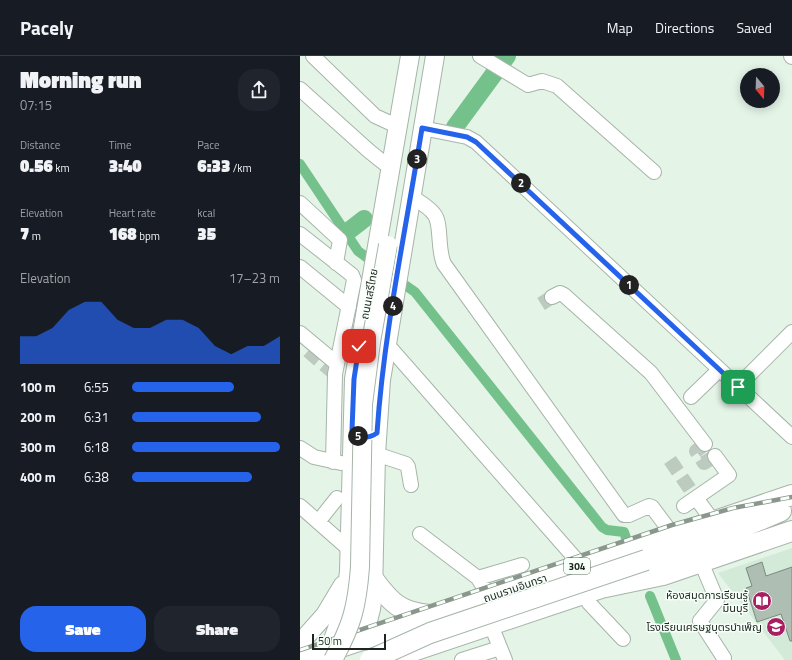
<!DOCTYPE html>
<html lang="en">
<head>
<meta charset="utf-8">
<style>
  body { margin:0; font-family:"Titillium Web","Noto Sans Thai",sans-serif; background:#20242c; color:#f1f3f6; height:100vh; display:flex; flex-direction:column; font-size:15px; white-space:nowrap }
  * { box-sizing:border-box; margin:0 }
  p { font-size:13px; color:#9ea1a6 }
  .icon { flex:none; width:22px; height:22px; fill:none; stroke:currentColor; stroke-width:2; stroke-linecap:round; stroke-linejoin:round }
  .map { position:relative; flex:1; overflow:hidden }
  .panel { display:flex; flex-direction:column; background:#171b24; width:300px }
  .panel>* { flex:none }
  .needle { width:26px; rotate:161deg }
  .fabs { position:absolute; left:440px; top:12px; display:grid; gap:8px }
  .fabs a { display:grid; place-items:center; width:40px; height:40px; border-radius:50%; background:#171b24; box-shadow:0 2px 10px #0003; font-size:20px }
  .scale { position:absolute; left:12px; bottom:10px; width:74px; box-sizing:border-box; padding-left:4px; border:2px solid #1f2420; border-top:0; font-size:11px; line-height:14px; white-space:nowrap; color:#1f2420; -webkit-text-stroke:3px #f6fff8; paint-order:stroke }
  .pin { position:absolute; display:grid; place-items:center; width:34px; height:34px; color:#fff; margin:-17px; border-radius:8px; box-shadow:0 2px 6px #0006 }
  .km { position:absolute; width:20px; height:20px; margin:-10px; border-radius:50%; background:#222; color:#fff; font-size:11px; line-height:20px; text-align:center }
  .round { display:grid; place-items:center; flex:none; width:42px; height:42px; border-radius:16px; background:#20242c }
  .overview { display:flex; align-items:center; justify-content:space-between; height:68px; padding:0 20px }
  h1 { font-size:22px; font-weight:800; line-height:30px }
  .figures { display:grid; grid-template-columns:repeat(3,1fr); gap:6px; height:68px; padding:4px 20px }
  .figures div { display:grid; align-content:center }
  .figures b { font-size:17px; font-weight:800 }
  .figures small { font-size:11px; font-weight:400 }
  .figures p { font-size:11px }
  .chart { height:112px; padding:8px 20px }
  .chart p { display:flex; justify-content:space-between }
  .chart svg { width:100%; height:72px; margin-top:4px; fill:#2563eb; opacity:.7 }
  .cta { display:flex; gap:8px; margin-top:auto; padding:8px 20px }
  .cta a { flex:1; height:46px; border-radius:16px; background:#2563eb; color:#fff; font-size:16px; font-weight:800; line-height:46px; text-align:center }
  .cta a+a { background:#20242c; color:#f1f3f6 }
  ul { padding:0 20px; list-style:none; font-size:13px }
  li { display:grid; grid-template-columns:64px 48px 1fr; align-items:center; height:30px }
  li i { height:10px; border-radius:5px; background:#2563eb }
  header { display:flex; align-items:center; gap:24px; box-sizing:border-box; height:56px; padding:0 20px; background:#171b24; border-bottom:1px solid #363941 }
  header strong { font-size:19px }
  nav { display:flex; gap:22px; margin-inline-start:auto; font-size:14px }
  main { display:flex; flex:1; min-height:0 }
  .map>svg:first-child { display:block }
  .built { fill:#d4ead9 }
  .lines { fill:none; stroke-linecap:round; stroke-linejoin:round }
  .canal { stroke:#75c18b; stroke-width:10 }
  .river { stroke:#75c18b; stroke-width:18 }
  .building { fill:#afbeb2; stroke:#7b897e }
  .minor-tunnel { stroke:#bdcabf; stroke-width:14; stroke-dasharray:14 7; stroke-linecap:butt }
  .minor-casing { stroke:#a6b4a9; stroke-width:16 }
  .major-casing { stroke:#a6b4a9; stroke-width:20 }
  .highway-casing { stroke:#a6b4a9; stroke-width:22 }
  .minor { stroke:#fff; stroke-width:14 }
  .major { stroke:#fff; stroke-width:18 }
  .highway { stroke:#fff; stroke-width:20 }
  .rail-casing { stroke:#8b968d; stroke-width:4.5 }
  .rail { stroke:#f6fff8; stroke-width:3; stroke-dasharray:9; stroke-linecap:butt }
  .major-bridge-casing { stroke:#a6b4a9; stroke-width:20; stroke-linecap:butt }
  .highway-bridge-casing { stroke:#a6b4a9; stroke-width:22; stroke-linecap:butt }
  .major-bridge { stroke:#fff; stroke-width:18 }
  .highway-bridge { stroke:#fff; stroke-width:20 }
  .route-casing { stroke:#fff; stroke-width:8 }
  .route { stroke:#2563eb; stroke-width:5 }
  .labels { text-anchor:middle; stroke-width:3; stroke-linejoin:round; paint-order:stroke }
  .shield { fill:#f6fff8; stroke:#606661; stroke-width:1 }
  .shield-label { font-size:10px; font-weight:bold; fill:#1f2420 }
  .street-label { font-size:11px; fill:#1f2420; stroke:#f6fff8 }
  .poi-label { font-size:11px; fill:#1f2420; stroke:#f6fff8; text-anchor:end }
</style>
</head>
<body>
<header>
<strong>Pacely</strong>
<nav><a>Map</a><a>Directions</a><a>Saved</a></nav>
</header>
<main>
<section class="panel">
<div class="overview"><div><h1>Morning run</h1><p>07:15</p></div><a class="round"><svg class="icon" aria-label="share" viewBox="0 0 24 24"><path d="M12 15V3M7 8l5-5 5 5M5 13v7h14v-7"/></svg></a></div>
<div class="figures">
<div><p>Distance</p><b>0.56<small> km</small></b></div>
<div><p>Time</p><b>3:40</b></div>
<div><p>Pace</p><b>6:33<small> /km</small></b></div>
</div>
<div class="figures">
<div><p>Elevation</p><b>7<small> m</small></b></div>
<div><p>Heart rate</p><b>168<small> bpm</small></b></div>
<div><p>kcal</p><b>35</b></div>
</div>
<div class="chart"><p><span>Elevation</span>17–23 m</p>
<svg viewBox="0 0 160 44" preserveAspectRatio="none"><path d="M0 44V27L10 27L20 22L30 11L40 6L50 6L60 17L70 22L80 22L90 17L100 17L110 22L120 33L130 38L140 33L150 33L160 27V44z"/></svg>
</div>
<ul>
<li><b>100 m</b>6:55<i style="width:69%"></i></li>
<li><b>200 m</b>6:31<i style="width:87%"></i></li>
<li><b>300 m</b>6:18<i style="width:100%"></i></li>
<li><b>400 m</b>6:38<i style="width:81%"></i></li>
</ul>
<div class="cta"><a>Save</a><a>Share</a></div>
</section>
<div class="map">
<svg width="492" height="604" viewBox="0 0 492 604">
  <rect width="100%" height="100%" fill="#e4f4e7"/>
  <path class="built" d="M492,492V604H485L418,517Z"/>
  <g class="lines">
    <path class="canal" d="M0,108L58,195L77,209
      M95,222L115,236L302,471L307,474L324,476L326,482
      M350,540L376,604"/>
    <path class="river" d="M155,71L207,0
      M46,177L64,163"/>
  </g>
  <path class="building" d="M462,506L466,520L492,511V585H490L481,558L457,566L446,532L452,530L446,512Z"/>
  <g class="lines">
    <path class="minor-tunnel" d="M241,248L252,241
      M8,295L35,318
      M405,388L396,395L404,407L415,400
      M370,404L396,442"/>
    <g class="minor-casing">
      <path id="minor" d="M13,0L75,60L99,71
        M180,0L228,29L242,25L257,30L354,116
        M491,0L492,1
        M0,33L69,95L84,107L92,110
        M122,72L167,81L176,86L492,381
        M111,140C118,145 129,151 134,158C142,167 137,193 144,208L324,459H329L349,450L352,451L373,479
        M0,147L40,184L36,207
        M0,178L52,219L54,224L35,318L33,406
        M0,211L49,251
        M252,241L260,237L264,239L351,317L405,388
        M0,277L36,307
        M86,287L281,509
        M437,331L492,276
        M391,341L419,314
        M0,392L14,401L41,407
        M76,398L106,408L108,411L111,429
        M396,442L413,465
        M0,450L50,494
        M384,450L429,419L415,400
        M18,466L37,442
        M120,478L178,522L189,540
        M401,506L417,544L400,565L424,602
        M178,522L222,509
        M289,547L323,583
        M195,579L205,604
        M162,604L200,592"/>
    </g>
    <g class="major-casing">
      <path id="major" d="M63,584L71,553L73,539L76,398L81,324L135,0
        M0,587L25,559L43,529
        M3,604L29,595L45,550L49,515L54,323L110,0"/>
    </g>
    <g class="highway-casing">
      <path id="highway" d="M346,504L436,474L481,455
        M74,524C91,547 101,557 130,559
        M98,600L301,532L363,519L492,475
        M24,604L29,595L492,439"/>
    </g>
    <use href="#minor" class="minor"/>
    <use href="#major" class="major"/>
    <use href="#highway" class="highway"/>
    <g class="rail-casing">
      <path id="rail" d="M0,594L372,469L433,452L492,441"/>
    </g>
    <use href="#rail" class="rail"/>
    <g class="major-bridge-casing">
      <path id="major-bridge" d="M33,604C52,569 57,551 60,511L63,348L71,286L88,189"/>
    </g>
    <g class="highway-bridge-casing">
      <path id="highway-bridge" d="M70,604L130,577L346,504"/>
    </g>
    <use href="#major-bridge" class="major-bridge"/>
    <use href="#highway-bridge" class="highway-bridge"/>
  </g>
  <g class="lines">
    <g class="route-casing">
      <path id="route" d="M59,290L54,323L52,374C60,383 68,383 77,377C84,274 106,173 122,72L167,81L176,86L438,331"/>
    </g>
    <use href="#route" class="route"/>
  </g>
  <defs>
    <g id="library-disc" transform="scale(1)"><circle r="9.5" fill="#a81e62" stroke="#f6fff8"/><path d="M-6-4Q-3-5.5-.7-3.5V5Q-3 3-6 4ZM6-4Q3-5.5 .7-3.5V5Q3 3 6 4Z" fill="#fff"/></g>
    <g id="school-disc" transform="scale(1)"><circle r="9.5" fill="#a81e62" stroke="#f6fff8"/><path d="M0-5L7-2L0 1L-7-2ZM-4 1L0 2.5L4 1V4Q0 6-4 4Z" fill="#fff"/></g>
  </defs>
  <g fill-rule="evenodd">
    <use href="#library-disc" x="462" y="545"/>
    <use href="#school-disc" x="476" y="571"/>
  </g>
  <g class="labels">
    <rect class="shield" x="264" y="502" width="26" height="16" rx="3"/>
    <g class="shield-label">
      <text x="277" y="514">304</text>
    </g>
    <g class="street-label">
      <text transform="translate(69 238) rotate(-79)" y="4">ถนนเสรีไทย</text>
      <text transform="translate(215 532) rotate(-19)" y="4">ถนนรามอินทรา</text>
    </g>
    <g class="poi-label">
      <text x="448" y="543">ห้องสมุดการเรียนรู้<tspan x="448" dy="13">มีนบุรี</tspan></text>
      <text x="462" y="575">โรงเรียนเศรษฐบุตรบำเพ็ญ</text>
    </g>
  </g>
</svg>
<div class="fabs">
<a><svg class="needle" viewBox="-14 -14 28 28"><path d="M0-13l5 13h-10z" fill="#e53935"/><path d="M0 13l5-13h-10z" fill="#9ea1a6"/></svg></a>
</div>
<div class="scale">50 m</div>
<div class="pin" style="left:438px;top:331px;background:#1e9e55"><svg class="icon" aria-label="arrive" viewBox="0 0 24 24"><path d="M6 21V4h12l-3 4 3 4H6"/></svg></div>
<div class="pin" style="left:59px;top:290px;background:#d93025"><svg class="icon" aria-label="check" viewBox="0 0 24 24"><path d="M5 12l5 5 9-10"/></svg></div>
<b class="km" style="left:329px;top:229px">1</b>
<b class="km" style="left:221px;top:127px">2</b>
<b class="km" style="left:117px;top:103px">3</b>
<b class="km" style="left:93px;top:250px">4</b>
<b class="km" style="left:58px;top:380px">5</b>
</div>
</main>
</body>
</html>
